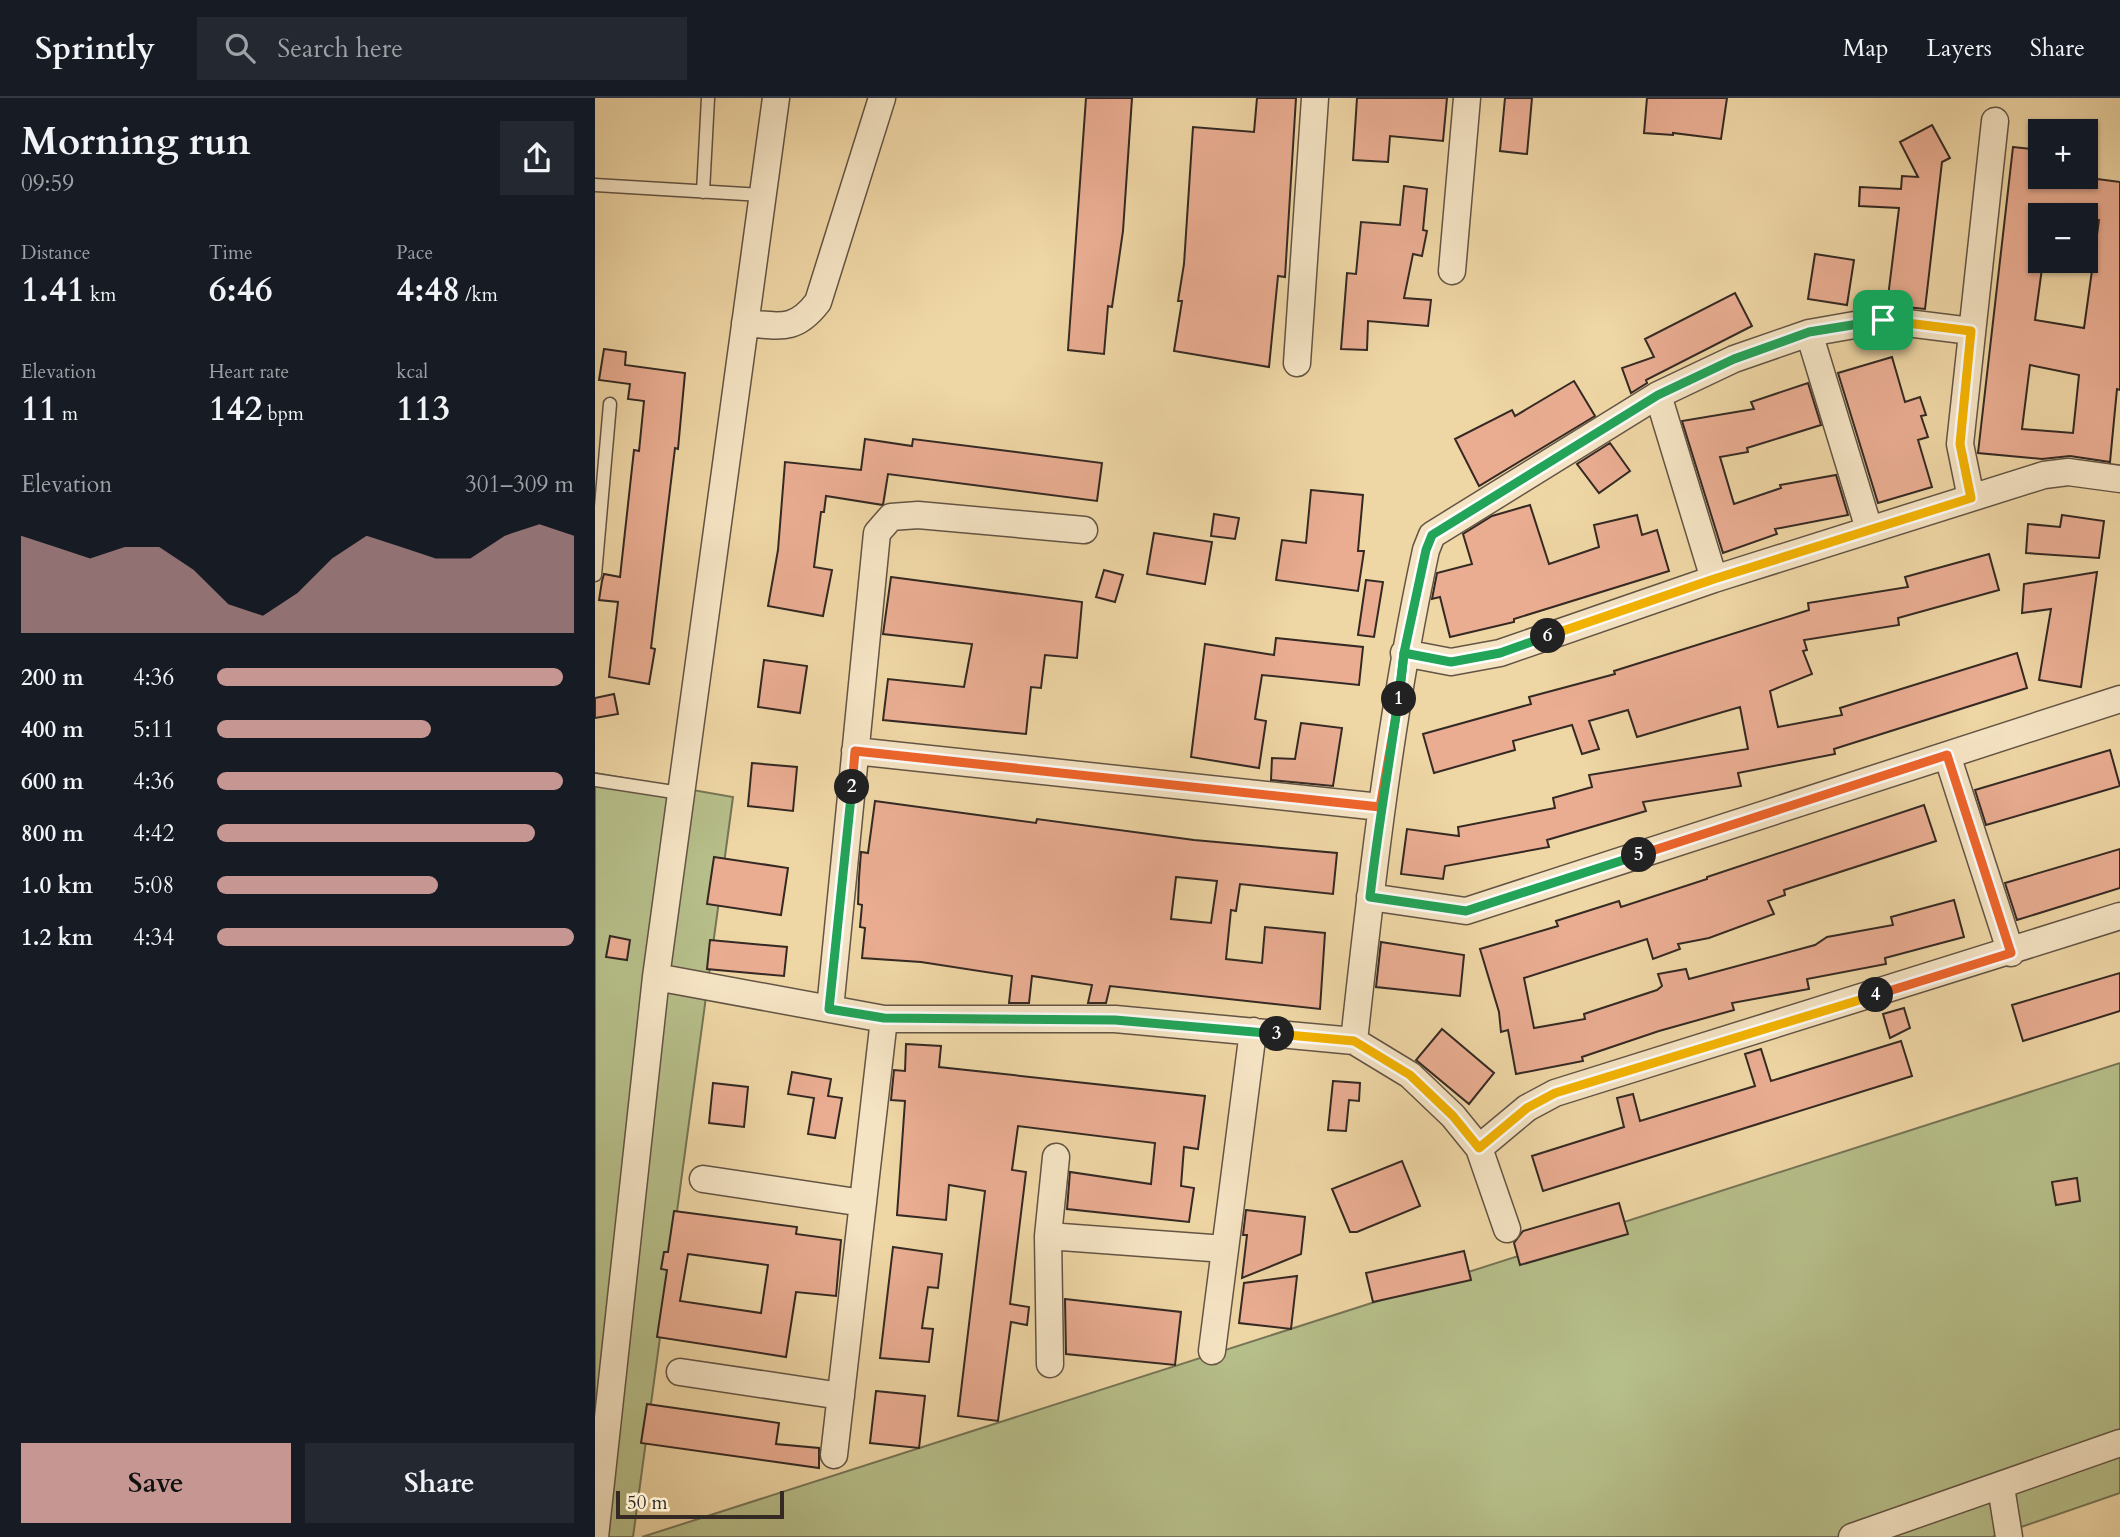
<!DOCTYPE html>
<html lang="en">
<head>
<meta charset="utf-8">
<style>
  body { margin:0; font-family:Cardo,serif; background:#242831; color:#f1f3f6; height:100vh; display:flex; flex-direction:column; font-size:26px; white-space:nowrap }
  * { box-sizing:border-box; margin:0 }
  p { font-size:23px; color:#9ea1a6 }
  .icon { flex:none; width:38px; height:38px; fill:none; stroke:currentColor; stroke-width:2; stroke-linecap:round; stroke-linejoin:round }
  .map { position:relative; flex:1; overflow:hidden }
  .side { display:flex; flex-direction:column; background:#171b24; width:595px }
  .side>* { flex:none }
  .controls { position:absolute; left:1433px; top:21px; display:grid; gap:14px }
  .controls a { display:grid; place-items:center; width:70px; height:70px; border-radius:0px; background:#171b24; box-shadow:0 2px 5px #0004; font-size:35px }
  .scale { position:absolute; left:21px; bottom:18px; width:168px; box-sizing:border-box; padding-left:7px; border:4px solid #342923; border-top:0; font-size:19px; line-height:24px; white-space:nowrap; color:#342923; -webkit-text-stroke:5px #f5e4c4; paint-order:stroke }
  .pin { position:absolute; display:grid; place-items:center; width:60px; height:60px; color:#fff; margin:-30px; border-radius:14px; box-shadow:0 4px 10px #0006 }
  .km { position:absolute; width:35px; height:35px; margin:-18px; border-radius:50%; background:#222; color:#fff; font-size:19px; line-height:35px; text-align:center }
  .round { display:grid; place-items:center; flex:none; width:74px; height:74px; border-radius:0px; background:#242831 }
  .head { display:flex; align-items:center; justify-content:space-between; height:119px; padding:0 21px }
  h1 { font-size:38px; font-weight:600; line-height:52px }
  .figures { display:grid; grid-template-columns:repeat(3,1fr); gap:10px; height:119px; padding:7px 21px }
  .figures div { display:grid; align-content:center }
  .figures b { font-size:35px; font-weight:600 }
  .figures small { font-size:19px; font-weight:400 }
  .figures p { font-size:19px }
  .chart { height:196px; padding:14px 21px }
  .chart p { display:flex; justify-content:space-between }
  .chart svg { width:100%; height:126px; margin-top:7px; fill:#c59692; opacity:.7 }
  .button { display:flex; gap:14px; margin-top:auto; padding:14px 21px }
  .button a { flex:1; height:80px; border-radius:0px; background:#c59692; color:#111; font-size:28px; font-weight:600; line-height:80px; text-align:center }
  .button a+a { background:#242831; color:#f1f3f6 }
  ul { padding:0 21px; list-style:none; font-size:23px }
  li { display:grid; grid-template-columns:112px 84px 1fr; align-items:center; height:52px }
  li i { height:18px; border-radius:9px; background:#c59692 }
  header { display:flex; align-items:center; gap:42px; box-sizing:border-box; height:98px; padding:0 35px; background:#171b24; border-bottom:2px solid #363941 }
  header strong { font-size:33px }
  nav { display:flex; gap:38px; margin-inline-start:auto; font-size:24px }
  .search { width:490px; height:63px; background:#242831; display:flex; align-items:center; gap:18px; box-sizing:border-box; padding:0 24px; border-radius:0px; color:#9ea1a6; font-size:26px }
  main { display:flex; flex:1; min-height:0 }
  .map>svg:first-child { display:block }
  .green { fill:#b6be89; stroke:#757456; stroke-width:2 }
  .building { fill:#eaad92; stroke:#342923; stroke-width:2; fill-rule:evenodd }
  .lines { fill:none; stroke-linecap:round; stroke-linejoin:round }
  .lane-casing { stroke:#635444; stroke-width:15 }
  .street-casing { stroke:#635444; stroke-width:29 }
  .lane { stroke:#f5e4c4; stroke-width:12 }
  .street { stroke:#f5e4c4; stroke-width:26 }
  .split-1-casing { stroke:#fff; stroke-width:14 }
  .split-2-casing { stroke:#fff; stroke-width:14 }
  .split-3-casing { stroke:#fff; stroke-width:14 }
  .split-4-casing { stroke:#fff; stroke-width:14 }
  .split-5-casing { stroke:#fff; stroke-width:14 }
  .split-6-casing { stroke:#fff; stroke-width:14 }
  .split-7-casing { stroke:#fff; stroke-width:14 }
  .split-1 { stroke:#22a559; stroke-width:9 }
  .split-2 { stroke:#f0652b; stroke-width:9 }
  .split-3 { stroke:#22a559; stroke-width:9 }
  .split-4 { stroke:#f5b400; stroke-width:9 }
  .split-5 { stroke:#f0652b; stroke-width:9 }
  .split-6 { stroke:#22a559; stroke-width:9 }
  .split-7 { stroke:#f5b400; stroke-width:9 }
</style>
</head>
<body>
<header>
<strong>Sprintly</strong>
<div class="search"><svg class="icon" aria-label="search" viewBox="0 0 24 24"><circle cx="10" cy="10" r="6"/><path d="M15 15l6 6"/></svg>Search here</div>
<nav><a>Map</a><a>Layers</a><a>Share</a></nav>
</header>
<main>
<section class="side">
<div class="head"><div><h1>Morning run</h1><p>09:59</p></div><a class="round"><svg class="icon" aria-label="share" viewBox="0 0 24 24"><path d="M12 15V3M7 8l5-5 5 5M5 13v7h14v-7"/></svg></a></div>
<div class="figures">
<div><p>Distance</p><b>1.41<small> km</small></b></div>
<div><p>Time</p><b>6:46</b></div>
<div><p>Pace</p><b>4:48<small> /km</small></b></div>
</div>
<div class="figures">
<div><p>Elevation</p><b>11<small> m</small></b></div>
<div><p>Heart rate</p><b>142<small> bpm</small></b></div>
<div><p>kcal</p><b>113</b></div>
</div>
<div class="chart"><p><span>Elevation</span>301–309 m</p>
<svg viewBox="0 0 160 44" preserveAspectRatio="none"><path d="M0 44V10L10 14L20 18L30 14L40 14L50 22L60 34L70 38L80 30L90 18L100 10L110 14L120 18L130 18L140 10L150 6L160 10V44z"/></svg>
</div>
<ul>
<li><b>200 m</b>4:36<i style="width:97%"></i></li>
<li><b>400 m</b>5:11<i style="width:60%"></i></li>
<li><b>600 m</b>4:36<i style="width:97%"></i></li>
<li><b>800 m</b>4:42<i style="width:89%"></i></li>
<li><b>1.0 km</b>5:08<i style="width:62%"></i></li>
<li><b>1.2 km</b>4:34<i style="width:100%"></i></li>
</ul>
<div class="button"><a>Save</a><a>Share</a></div>
</section>
<div class="map">
<svg width="1525" height="1439" viewBox="0 0 1525 1439">
  <rect width="100%" height="100%" fill="#efd6a5"/>
  <filter id="stains"><feTurbulence type="fractalNoise" baseFrequency=".00286" numOctaves="4"/><feColorMatrix values="0 0 0 0 .2 0 0 0 0 .09 0 0 0 0 .02 0 0 0 .5 -.17"/></filter>
  <radialGradient id="worn" r=".72"><stop offset=".6" stop-color="#630" stop-opacity="0"/><stop offset="1" stop-color="#630" stop-opacity=".3"/></radialGradient>
  <path class="green" d="M0,675L138,699L38,1439H0Z
    M1525,965V1395L1397,1439H47Z"/>
  <path class="building" d="M491,0H537L528,133L517,209L513,208L509,256L473,252Z
    M662,0H701L690,179L683,178L674,269L579,253L587,203H583L589,166L598,29L659,34Z
    M762,0H852L848,43L795,38L793,64L758,62Z
    M910,0H937L932,56L905,53Z
    M1052,0H1132L1126,41L1078,35V37L1049,35Z
    M1337,27L1355,60L1347,64L1330,211L1292,207L1304,110L1264,108L1265,89L1306,91L1307,78L1323,79L1305,44Z
    M1418,49L1446,52V79H1487L1525,84V292L1522,291L1515,364L1475,358L1447,361L1383,355ZM1446,117H1491V120L1504,122L1489,230L1440,222L1448,163ZM1435,267L1484,277L1478,335L1427,331Z
    M809,88L832,91L828,132L832,133L827,158L818,156L809,200L836,202L833,228L773,223L772,252L746,251L752,175L761,176L766,124L805,127Z
    M1220,156L1259,162L1252,207L1213,201Z
    M1140,195L1157,228L1051,282L1052,285L1036,295L1027,270L1059,259L1050,241Z
    M9,251L31,254L30,267L90,275L83,351L80,350L56,550L60,551L54,586L14,579L23,504L4,502L7,483L9,476L25,479L39,352L44,353L49,303L33,301L35,286L4,282Z
    M1297,259L1310,304L1325,299L1331,317L1326,318L1333,339L1323,342L1337,389L1283,405L1243,275Z
    M979,283L1000,318L884,388L860,341L917,312L920,318Z
    M1213,285L1226,327L1152,350L1153,354L1125,359L1139,406L1186,390L1185,387L1241,377L1253,417L1180,431L1182,436L1128,455L1087,323L1159,311L1156,304Z
    M270,341L317,348L318,341L507,365L502,403L293,376L288,407L231,398L229,414H226L219,469L237,472L228,518L173,508L183,452L190,364L266,372Z
    M1015,345L1035,373L1004,395L982,366Z
    M716,392L768,397L763,453H769L763,493L681,482L687,442L711,445Z
    M935,407L954,466L1004,449L999,427L1042,417L1047,437L1062,432L1074,473L919,521V524L855,539L845,499L837,501L842,475L877,466L868,436L897,418Z
    M619,416L644,420L640,441L616,438Z
    M1467,417L1509,423L1504,460L1431,455L1433,426L1465,429Z
    M559,435L617,444L610,486L552,476Z
    M1394,456L1404,492L1303,520L1304,527L1209,542L1212,552L1208,553L1217,576L1175,593L1183,629L1247,617L1245,610L1422,555L1432,590L1239,651L1240,656L1143,675L1146,688L1048,704L1051,713L952,742L954,749L850,768L848,781L806,776L812,731L864,738L863,729L960,710L958,700L997,689L994,677L1153,651L1145,609L1042,639L1033,612L994,623L1004,651L987,656L977,627L918,643L920,652L839,675L828,636L936,606L934,599L1020,576L1019,573L1214,512L1213,505L1313,489L1310,479Z
    M509,472L528,477L520,504L501,499Z
    M1502,474L1486,589L1444,582L1456,511L1427,515L1429,486Z
    M296,479L487,504L482,560L450,557L446,590L436,589L431,636L288,622L293,581L369,589L377,546L288,536Z
    M771,482L788,484L779,539L763,537Z
    M681,540L768,549L764,587L667,577L660,621L671,623L664,670L596,659L610,546L679,557Z
    M169,562L212,568L205,615L163,609Z
    M19,596L23,616L0,620V600Z
    M706,625L747,630L738,688L676,682L677,660L700,661Z
    M1515,652L1525,688L1391,727L1380,692Z
    M157,665L202,669L198,713L153,708Z
    M280,703L441,725L442,721L599,742L742,755L738,796L645,786L641,813L636,812L631,861L667,865L670,829L730,835L725,911L515,888L511,905H493L497,887L437,878L434,905H414L417,878L326,864L267,860L270,830L265,829L267,807L263,806L264,780L266,754L273,755ZM581,779L622,783L616,825L576,821Z
    M1329,707L1341,743L1189,792L1190,797L1173,803L1179,816L1114,840L1083,846L1085,851L1058,861L1052,841L929,880L939,930L990,921L989,916L1062,892L1067,888L1063,876L1091,871L1094,881L1220,847L1232,839L1298,827L1296,819L1359,802L1369,839L1290,860L1291,866L1212,881L1214,891L1137,905L1139,912L1064,933L987,959L988,963L921,976L913,932L906,934L904,914L885,851L963,828L961,823L1024,803L1026,809L1112,781V779Z
    M1525,751V790L1422,822L1410,785Z
    M119,759L193,770L186,817L112,806Z
    M15,838L35,842L32,862L11,859Z
    M115,842L192,849L189,878L112,871Z
    M786,844L869,857L865,898L781,889Z
    M1525,875V913L1428,943L1417,907Z
    M1309,910L1315,930L1295,940L1288,916Z
    M847,931L899,975L874,1006L821,962Z
    M1306,943L1317,978L948,1093L937,1058L1029,1029L1022,1000L1038,996L1045,1023L1160,988L1150,956L1166,951L1176,983Z
    M311,946L346,948L344,969L610,998L603,1051L589,1049L586,1088L599,1090L594,1124L472,1111L475,1074L556,1086L560,1045L423,1028L417,1072L431,1074L415,1206L434,1209L432,1227L416,1224L403,1323L363,1318L390,1093L354,1087L351,1122L302,1117L310,1003L296,1002L299,972L310,973Z
    M197,974L236,981L233,998L247,1000L240,1040L213,1036L219,1000L193,996Z
    M738,983L765,985L764,1003L754,1002L751,1033L733,1032Z
    M118,985L153,989L149,1029L114,1025Z
    M807,1063L825,1108L762,1134H755L737,1091Z
    M1482,1080L1485,1103L1461,1107L1457,1084Z
    M1024,1105L1033,1136L925,1167L919,1145L928,1133Z
    M651,1112L710,1119L706,1156L647,1180L652,1137H648Z
    M79,1113L202,1129L201,1136L246,1142L241,1198L201,1194L191,1259L62,1239L72,1172L66,1171L69,1154H73ZM93,1156L173,1167L166,1215L85,1203Z
    M298,1149L347,1156L343,1190L333,1189L327,1230L338,1231L334,1264L285,1260Z
    M869,1153L876,1182L778,1204L771,1175Z
    M702,1178L696,1231L644,1225L649,1185Z
    M470,1201L586,1214L580,1267L471,1256Z
    M281,1293L330,1298L324,1350L275,1345Z
    M52,1306L184,1325L181,1346L224,1350V1370L46,1345Z"/>
  <g class="lines">
    <g class="lane-casing">
      <path id="lane" d="M0,87L167,97
        M108,94L113,0
        M0,477L15,306
        M0,682L85,695"/>
    </g>
    <g class="street-casing">
      <path id="street" d="M857,173L872,0
        M150,225C185,228 200,234 223,204L287,0
        M1214,235L1274,431
        M702,265L720,0
        M1063,297L1119,481
        M1376,400L1365,346L1400,23
        M809,555L856,564L905,555L1119,481L1449,377L1473,374L1525,381
        M260,653L785,709
        M1352,657L1416,855
        M775,799L871,813L1525,601
        M61,879L289,921H520L759,943L815,977L858,1018L884,1050L912,1131
        M235,911L282,435L296,419L323,417L489,432
        M759,943C777,778 796,614 831,452L837,437L1063,297L1139,261L1214,235L1288,222L1376,233
        M884,1050L932,1010L960,995L1525,818
        M108,1081L268,1105
        M453,1138L630,1151
        M617,1253L658,933
        M455,1266L453,1138L461,1059
        M85,1274L246,1298
        M239,1357L289,921
        M1406,1389L1414,1439
        M0,1439L61,879L181,0
        M1257,1439L1525,1345"/>
    </g>
    <use href="#lane" class="lane"/>
    <use href="#street" class="street"/>
  </g>
  <g class="lines">
    <g class="split-1-casing">
      <path id="split-1" d="M804,601L809,555L831,452L837,437L1063,297L1139,261L1214,234L1288,222"/>
    </g>
    <g class="split-2-casing">
      <path id="split-2" d="M257,689L260,653L785,709L804,601"/>
    </g>
    <g class="split-3-casing">
      <path id="split-3" d="M257,689L234,911L289,920L520,922L682,936"/>
    </g>
    <g class="split-4-casing">
      <path id="split-4" d="M682,936L759,943L815,977L858,1018L884,1050L932,1010L960,995L1281,897"/>
    </g>
    <g class="split-5-casing">
      <path id="split-5" d="M1044,757L1352,657L1416,855L1281,897"/>
    </g>
    <g class="split-6-casing">
      <path id="split-6" d="M953,538L905,555L856,564L809,555C800,637 784,717 775,799L871,813L1044,757"/>
    </g>
    <g class="split-7-casing">
      <path id="split-7" d="M953,538L1119,481L1376,400L1365,346L1376,233L1288,222"/>
    </g>
    <use href="#split-1" class="split-1"/>
    <use href="#split-2" class="split-2"/>
    <use href="#split-3" class="split-3"/>
    <use href="#split-4" class="split-4"/>
    <use href="#split-5" class="split-5"/>
    <use href="#split-6" class="split-6"/>
    <use href="#split-7" class="split-7"/>
  </g>
  <rect width="100%" height="100%" filter="url(#stains)"/>
  <rect width="100%" height="100%" fill="url(#worn)"/>
</svg>
<div class="controls">
<a>+</a>
<a>−</a>
</div>
<div class="scale">50 m</div>
<div class="pin" style="left:1288px;top:222px;background:#1e9e55"><svg class="icon" aria-label="arrive" viewBox="0 0 24 24"><path d="M6 21V4h12l-3 4 3 4H6"/></svg></div>
<b class="km" style="left:804px;top:601px">1</b>
<b class="km" style="left:257px;top:689px">2</b>
<b class="km" style="left:682px;top:936px">3</b>
<b class="km" style="left:1281px;top:897px">4</b>
<b class="km" style="left:1044px;top:757px">5</b>
<b class="km" style="left:953px;top:538px">6</b>
</div>
</main>
</body>
</html>
